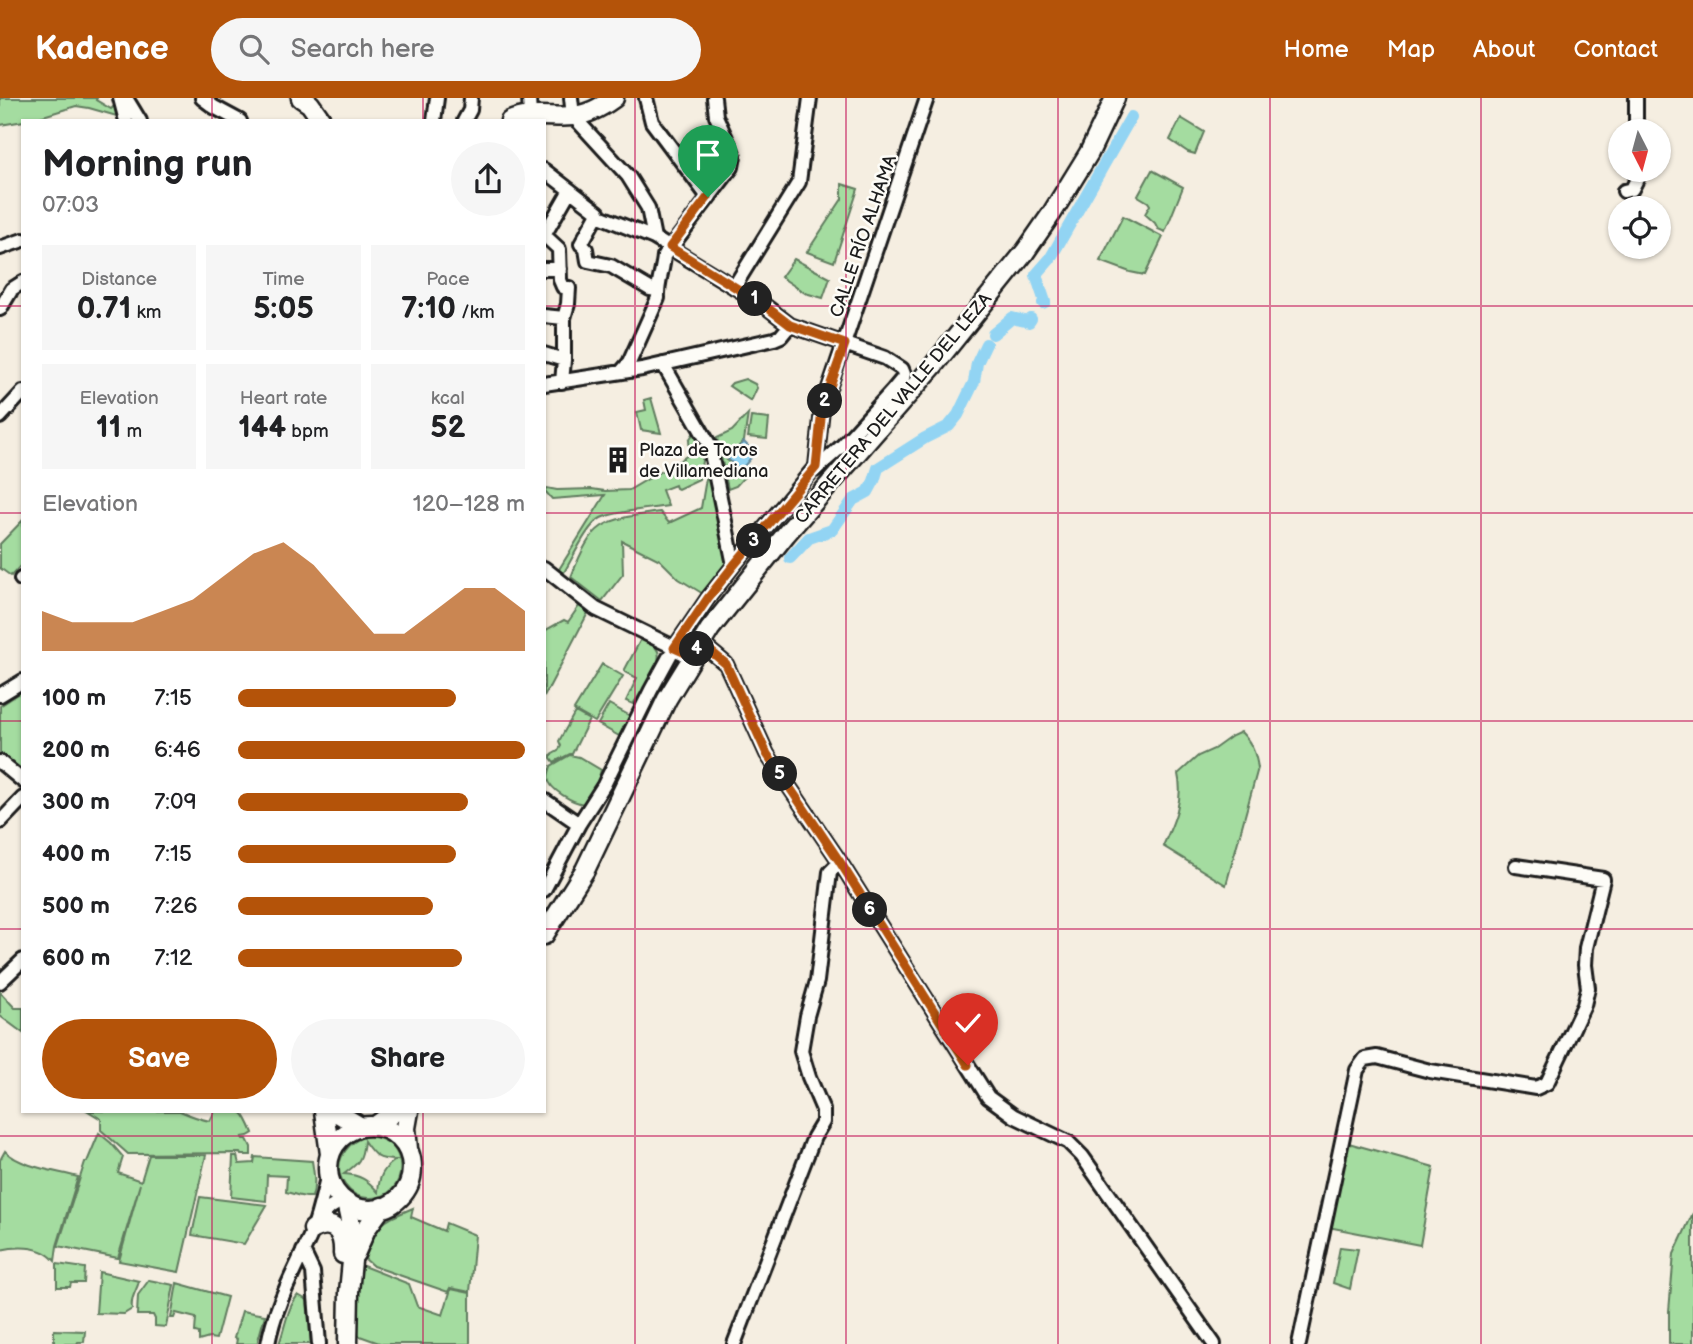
<!DOCTYPE html>
<html lang="en">
<head>
<meta charset="utf-8">
<style>
  body { margin:0; font-family:"Balsamiq Sans",sans-serif; background:#f6f6f6; color:#202124; height:100vh; display:flex; flex-direction:column; font-size:26px; white-space:nowrap }
  * { box-sizing:border-box; margin:0 }
  p { font-size:23px; color:#757577 }
  .icon { flex:none; width:38px; height:38px; fill:none; stroke:currentColor; stroke-width:2; stroke-linecap:round; stroke-linejoin:round }
  .map { position:relative; flex:1; overflow:hidden }
  .details { position:absolute; left:21px; top:21px; width:525px; height:994px; display:flex; flex-direction:column; background:#fff; border-radius:0px; box-shadow:0 2px 5px #0004 }
  .details>* { flex:none }
  .needle { width:46px; rotate:174deg }
  .tools { position:absolute; left:1608px; top:21px; display:grid; gap:14px }
  .tools a { display:grid; place-items:center; width:63px; height:63px; border-radius:50%; background:#fff; box-shadow:0 2px 5px #0004; font-size:35px }
  .pin { position:absolute; display:grid; place-items:center; width:60px; height:60px; color:#fff; margin:-72px -30px; border-radius:50% 50% 50% 0; rotate:-45deg; box-shadow:0 0 7px #0007 }
  .pin .icon { rotate:45deg }
  .km { position:absolute; width:35px; height:35px; margin:-18px; border-radius:50%; background:#222; color:#fff; font-size:19px; line-height:35px; text-align:center }
  .round { display:grid; place-items:center; flex:none; width:74px; height:74px; border-radius:37px; background:#f6f6f6 }
  .headline { display:flex; align-items:center; justify-content:space-between; height:119px; padding:0 21px }
  h1 { font-size:38px; font-weight:700; line-height:52px }
  .figures { display:grid; grid-template-columns:repeat(3,1fr); gap:10px; height:119px; padding:7px 21px }
  .figures div { display:grid; align-content:center; border-radius:0px; background:#f6f6f6; text-align:center }
  .figures b { font-size:30px; font-weight:700 }
  .figures small { font-size:19px; font-weight:400 }
  .figures p { font-size:19px }
  .chart { height:196px; padding:14px 21px }
  .chart p { display:flex; justify-content:space-between }
  .chart svg { width:100%; height:126px; margin-top:7px; fill:#b45309; opacity:.7 }
  .cta { display:flex; gap:14px; margin-top:auto; padding:14px 21px }
  .cta a { flex:1; height:80px; border-radius:42px; background:#b45309; color:#fff; font-size:28px; font-weight:700; line-height:80px; text-align:center }
  .cta a+a { background:#f6f6f6; color:#202124 }
  ul { padding:0 21px; list-style:none; font-size:23px }
  li { display:grid; grid-template-columns:112px 84px 1fr; align-items:center; height:52px }
  li i { height:18px; border-radius:9px; background:#b45309 }
  header { display:flex; align-items:center; gap:42px; box-sizing:border-box; height:98px; padding:0 35px; background:#b45309; color:#fff }
  header strong { font-size:33px }
  nav { display:flex; gap:38px; margin-inline-start:auto; font-size:24px }
  .search { width:490px; height:63px; background:#f6f6f6; display:flex; align-items:center; gap:18px; box-sizing:border-box; padding:0 24px; border-radius:38px; color:#757577; font-size:26px }
  .map>svg:first-child { display:block }
  .green { fill:#a4dca0; stroke:#607c5e; stroke-width:2; fill-rule:evenodd }
  .water { fill:#92d4f3; stroke:#638a9d; stroke-width:2 }
  .lines { fill:none; stroke-linecap:round; stroke-linejoin:round }
  .canal { stroke:#92d4f3; stroke-width:12 }
  .street-casing { stroke:#1c1c1c; stroke-width:18 }
  .secondary-casing { stroke:#1c1c1c; stroke-width:23 }
  .street { stroke:#fdfcf7; stroke-width:12 }
  .secondary { stroke:#fdfcf7; stroke-width:18 }
  .route-casing { stroke:#fff; stroke-width:14 }
  .route { stroke:#b45309; stroke-width:9 }
  .grid { fill:none; stroke:#c2185b; stroke-width:2; stroke-opacity:0.55 }
  .labels { text-anchor:middle; stroke-width:5; stroke-linejoin:round; paint-order:stroke }
  .street-label { font-size:18px; fill:#1c1c1c; stroke:#fdfcf7 }
  .poi-label { font-size:18px; fill:#1c1c1c; stroke:#fdfcf7; text-anchor:start }
</style>
</head>
<body>
<header>
<strong>Kadence</strong>
<div class="search"><svg class="icon" aria-label="search" viewBox="0 0 24 24"><circle cx="10" cy="10" r="6"/><path d="M15 15l6 6"/></svg>Search here</div>
<nav><a>Home</a><a>Map</a><a>About</a><a>Contact</a></nav>
</header>
<div class="map">
<svg width="1693" height="1246" viewBox="0 0 1693 1246">
  <rect width="100%" height="100%" fill="#f5eee1"/>
  <filter id="ink" filterUnits="userSpaceOnUse"><feTurbulence type="fractalNoise" baseFrequency=".0143" numOctaves="2"/><feDisplacementMap in="SourceGraphic" scale="14" xChannelSelector="R" yChannelSelector="G"/><feConvolveMatrix kernelMatrix="1 2 1 2 8 2 1 2 1" color-interpolation-filters="sRGB"/></filter>
  <g filter="url(#ink)">
    <path class="green" d="M0,0H97L96,2L111,11L114,8L116,9L120,19L89,10L76,8L30,22L0,27Z
      M1181,20L1204,34L1195,56L1188,54L1170,42Z
      M1152,72L1183,89L1165,134L1158,131L1155,125L1145,116L1150,107L1148,104L1138,98Z
      M842,86L858,91L834,164L807,154L842,101Z
      M1123,118L1163,139L1145,177L1130,174L1100,163Z
      M794,161L830,180L823,200L805,195L781,179Z
      M745,281L755,286L757,290L751,303L729,288L732,285Z
      M651,300L661,335L641,332L637,314L646,312L644,302Z
      M748,316L744,343L726,361L745,378L736,388L728,391L717,340L732,333Z
      M751,319L769,321L767,341L748,339Z
      M693,336L704,351L699,381L678,391L676,390L675,387L662,392L668,408C650,411 616,413 601,420C587,427 572,462 563,476L558,473L605,397L552,401L544,392L547,390L557,392L592,391L605,393L629,392L690,356L689,342Z
      M710,357L728,461L725,469L705,497L679,481L660,462L622,443L623,476L602,503L571,479C593,423 601,422 660,414L669,425L701,410Z
      M23,422V465L11,478L0,470V446Z
      M579,508L589,513L544,599V533L564,522L568,524Z
      M641,541C646,544 652,546 656,550C667,562 641,594 633,606L626,603L637,580L624,573Z
      M602,566L623,578L595,624L574,612Z
      M23,593V674L0,655V608Z
      M609,606L630,618L619,638L598,626Z
      M575,614L589,622L572,656H570L554,664L551,660V657L558,653L561,648L559,643Z
      M1241,634C1252,645 1256,656 1258,670L1226,787L1163,748C1174,724 1184,702 1178,676L1198,658L1214,651L1232,638Z
      M570,657L579,659L601,672L596,689L584,706C574,705 549,692 548,680C548,676 550,672 551,668Z
      M0,894L15,910H23V935L0,918Z
      M88,1013H180C189,1017 199,1021 210,1023L215,1013C242,1013 242,1008 253,1035L248,1038L242,1039L243,1041H247L251,1049V1057H241L240,1055L128,1056L101,1032V1021Z
      M99,1035L111,1045L123,1059L118,1075L141,1083L149,1057H206L179,1174L119,1163L140,1086L118,1160L58,1148L85,1064H87Z
      M363,1039C412,1034 412,1103 368,1100C359,1100 351,1095 345,1087C331,1068 344,1047 363,1039ZM364,1043C374,1058 378,1062 396,1062C383,1070 379,1079 378,1094C368,1082 360,1077 344,1076C359,1065 362,1062 364,1043Z
      M1345,1044L1434,1069L1420,1147L1328,1129Z
      M5,1053C20,1069 57,1073 78,1079L57,1148L55,1163C41,1147 19,1148 0,1152V1062Z
      M233,1058H237L239,1066L254,1065L255,1059L312,1063C314,1075 316,1087 312,1099C302,1100 296,1096 286,1094L287,1078L267,1077L266,1103L231,1099Z
      M200,1099L267,1107L244,1146L192,1137Z
      M413,1110L411,1119L444,1133L446,1125L475,1137L470,1194L450,1190L448,1194L373,1168L365,1161C378,1125 378,1125 413,1110Z
      M1693,1115V1246H1669V1213L1674,1156Z
      M1340,1149L1358,1151L1350,1191L1333,1185Z
      M57,1166L85,1170L84,1185H71L70,1189H57Z
      M363,1168L409,1186L417,1208L443,1217L451,1191L470,1195V1246H382L357,1237C357,1218 354,1184 363,1168Z
      M99,1174L139,1183C137,1193 130,1199 132,1211L124,1216L96,1215Z
      M149,1182L174,1187L166,1229L155,1228V1221L153,1217H137L138,1197Z
      M177,1185L227,1199L216,1241L209,1240L199,1243V1235L195,1234L196,1220L176,1215L174,1220H171Z
      M298,1197L307,1202L311,1246H279C285,1230 287,1210 298,1197Z
      M242,1213L265,1217L257,1246H236L237,1241L234,1240Z
      M54,1232L85,1233L84,1244H78L77,1246H54Z"/>
    <path class="water" d="M744,344L755,355L740,373L728,361Z"/>
    <g class="lines">
      <path class="canal" d="M1043,205L1045,204L1036,177L1050,161L1131,19
        M993,236L1012,220L1029,224L1031,221
        M790,460L809,440L832,432L853,402L868,394L874,383L878,370L925,340L949,328L958,317L974,284L977,265L986,246"/>
      <g class="street-casing">
        <path id="street" d="M120,0L126,23
          M126,0L140,23
          M202,0L214,9L240,23
          M529,0L530,18
          M571,0L573,18L628,78L648,110L654,140
          M646,0L652,24L708,99
          M1636,0V33
          M434,23L437,0
          M464,23L470,12L471,0
          M544,72L598,114L597,117L654,140L764,207L790,227L885,260L902,271L904,276L903,280L893,292L842,348L815,372
          M1624,93L1632,91L1637,81V72
          M581,146L586,151L588,163L611,168L650,191L658,192
          M581,146L597,117
          M0,150L23,142
          M559,151L560,182L563,189L569,190L568,206L564,220V262L562,284
          M559,151L545,138L546,134L570,92
          M544,171H560
          M734,189L799,84L810,0
          M0,211L12,191L23,184
          M544,218L564,220
          M544,256L564,262
          M663,266L709,346L734,467
          M622,273L629,265L658,200C657,186 663,172 664,158L732,69L734,58L716,18L714,0
          M544,286L642,271L774,241L781,238L790,227
          M0,319L23,294
          M544,470L596,511L692,558
          M21,481L23,480
          M701,545L726,566L767,656L840,764L988,999L1014,1018L1068,1044L1082,1058L1214,1246
          M0,597L23,583
          M0,664L23,683
          M544,702L579,726
          M0,724L23,700
          M544,792L579,726L604,687L651,592L674,550L708,500L734,467L816,368L822,311L927,0
          M0,884L23,862
          M315,1125L330,1110L343,1102
          M303,1153L313,1174L319,1246
          M268,1246C275,1206 296,1171 312,1134C319,1116 323,1095 328,1076
          M734,1246L814,1039L823,1024V1012L809,979L801,953L807,918L817,883L830,774L840,764
          M1299,1246L1357,972L1365,961L1377,959L1430,973L1536,990L1547,985L1584,907L1588,890L1585,867L1586,850L1603,781L1516,768"/>
      </g>
      <g class="secondary-casing">
        <path id="secondary" d="M301,0L310,6L322,23
          M510,23C530,14 552,20 573,18C587,17 603,8 614,0
          M544,837L585,772L667,601L710,531L786,436L933,268L1025,154L1052,115L1089,55L1115,0
          M324,1013L330,1056
          M338,1013L339,1016L361,1029
          M375,1028L396,1013
          M328 1070a42 42 0 1 1 84 0a42 42 0 1 1-84 0Z
          M408,1051L406,1030L409,1013
          M346,1104L351,1127L352,1163L349,1194L348,1246
          M313,1131C335,1120 344,1136 343,1156
          M355,1156L366,1131L382,1109"/>
      </g>
      <use href="#street" class="street"/>
      <use href="#secondary" class="secondary"/>
    </g>
  </g>
  <g class="lines" filter="url(#ink)">
    <g class="route-casing">
      <path id="route" d="M708,99L670,149L764,207L790,227L845,246L822,311L816,369L734,467L708,500L674,550L692,558L701,545L726,566L767,656L840,764L968,967"/>
    </g>
    <use href="#route" class="route"/>
  </g>
  <path class="grid" d="M212,0V23M423,0V23M635,0V1246M846,0V1246M1058,0V1246M1270,0V1246M1481,0V1246M0,208H23M544,208H1693M0,415H23M544,415H1693M0,623H23M544,623H1693M0,831H23M544,831H1693M212,1013V1246M423,1013V1246M0,1038H1693"/>
  <defs>
    <g id="building-bare" transform="scale(2.1)"><path d="M-4-6H4V6H1V3H-1V6H-4ZM-2.5-4.3h1.7v1.8h-1.7ZM.8-4.3h1.7v1.8H.8ZM-2.5-1h1.7V.8h-1.7ZM.8-1h1.7V.8H.8Z" fill="#1c1c1c" stroke="#fdfcf7" stroke-width="2.5" paint-order="stroke"/></g>
  </defs>
  <g fill-rule="evenodd">
    <use href="#building-bare" x="618" y="362"/>
  </g>
  <g class="labels">
    <g class="street-label">
      <text transform="translate(863 138) rotate(-71)" y="6">CALLE RÍO ALHAMA</text>
      <text transform="translate(893 310) rotate(-50)" y="6">CARRETERA DEL VALLE DEL LEZA</text>
    </g>
    <g class="poi-label">
      <text x="639" y="358">Plaza de Toros<tspan x="639" dy="21">de Villamediana</tspan></text>
    </g>
  </g>
</svg>
<div class="tools">
<a><svg class="needle" viewBox="-14 -14 28 28"><path d="M0-13l5 13h-10z" fill="#e53935"/><path d="M0 13l5-13h-10z" fill="#757577"/></svg></a>
<a><svg class="icon" aria-label="locate" viewBox="0 0 24 24"><circle cx="12" cy="12" r="6"/><path d="M12 2v4M12 18v4M2 12h4M18 12h4"/></svg></a>
</div>
<div class="pin" style="left:708px;top:99px;background:#1e9e55"><svg class="icon" aria-label="arrive" viewBox="0 0 24 24"><path d="M6 21V4h12l-3 4 3 4H6"/></svg></div>
<div class="pin" style="left:968px;top:967px;background:#d93025"><svg class="icon" aria-label="check" viewBox="0 0 24 24"><path d="M5 12l5 5 9-10"/></svg></div>
<b class="km" style="left:755px;top:201px">1</b>
<b class="km" style="left:825px;top:303px">2</b>
<b class="km" style="left:754px;top:443px">3</b>
<b class="km" style="left:697px;top:551px">4</b>
<b class="km" style="left:780px;top:676px">5</b>
<b class="km" style="left:870px;top:812px">6</b>
<section class="details">
<div class="headline"><div><h1>Morning run</h1><p>07:03</p></div><a class="round"><svg class="icon" aria-label="share" viewBox="0 0 24 24"><path d="M12 15V3M7 8l5-5 5 5M5 13v7h14v-7"/></svg></a></div>
<div class="figures">
<div><p>Distance</p><b>0.71<small> km</small></b></div>
<div><p>Time</p><b>5:05</b></div>
<div><p>Pace</p><b>7:10<small> /km</small></b></div>
</div>
<div class="figures">
<div><p>Elevation</p><b>11<small> m</small></b></div>
<div><p>Heart rate</p><b>144<small> bpm</small></b></div>
<div><p>kcal</p><b>52</b></div>
</div>
<div class="chart"><p><span>Elevation</span>120–128 m</p>
<svg viewBox="0 0 160 44" preserveAspectRatio="none"><path d="M0 44V30L10 34L20 34L30 34L40 30L50 26L60 18L70 10L80 6L90 14L100 26L110 38L120 38L130 30L140 22L150 22L160 30V44z"/></svg>
</div>
<ul>
<li><b>100 m</b>7:15<i style="width:76%"></i></li>
<li><b>200 m</b>6:46<i style="width:100%"></i></li>
<li><b>300 m</b>7:09<i style="width:80%"></i></li>
<li><b>400 m</b>7:15<i style="width:76%"></i></li>
<li><b>500 m</b>7:26<i style="width:68%"></i></li>
<li><b>600 m</b>7:12<i style="width:78%"></i></li>
</ul>
<div class="cta"><a>Save</a><a>Share</a></div>
</section>
</div>
</body>
</html>
